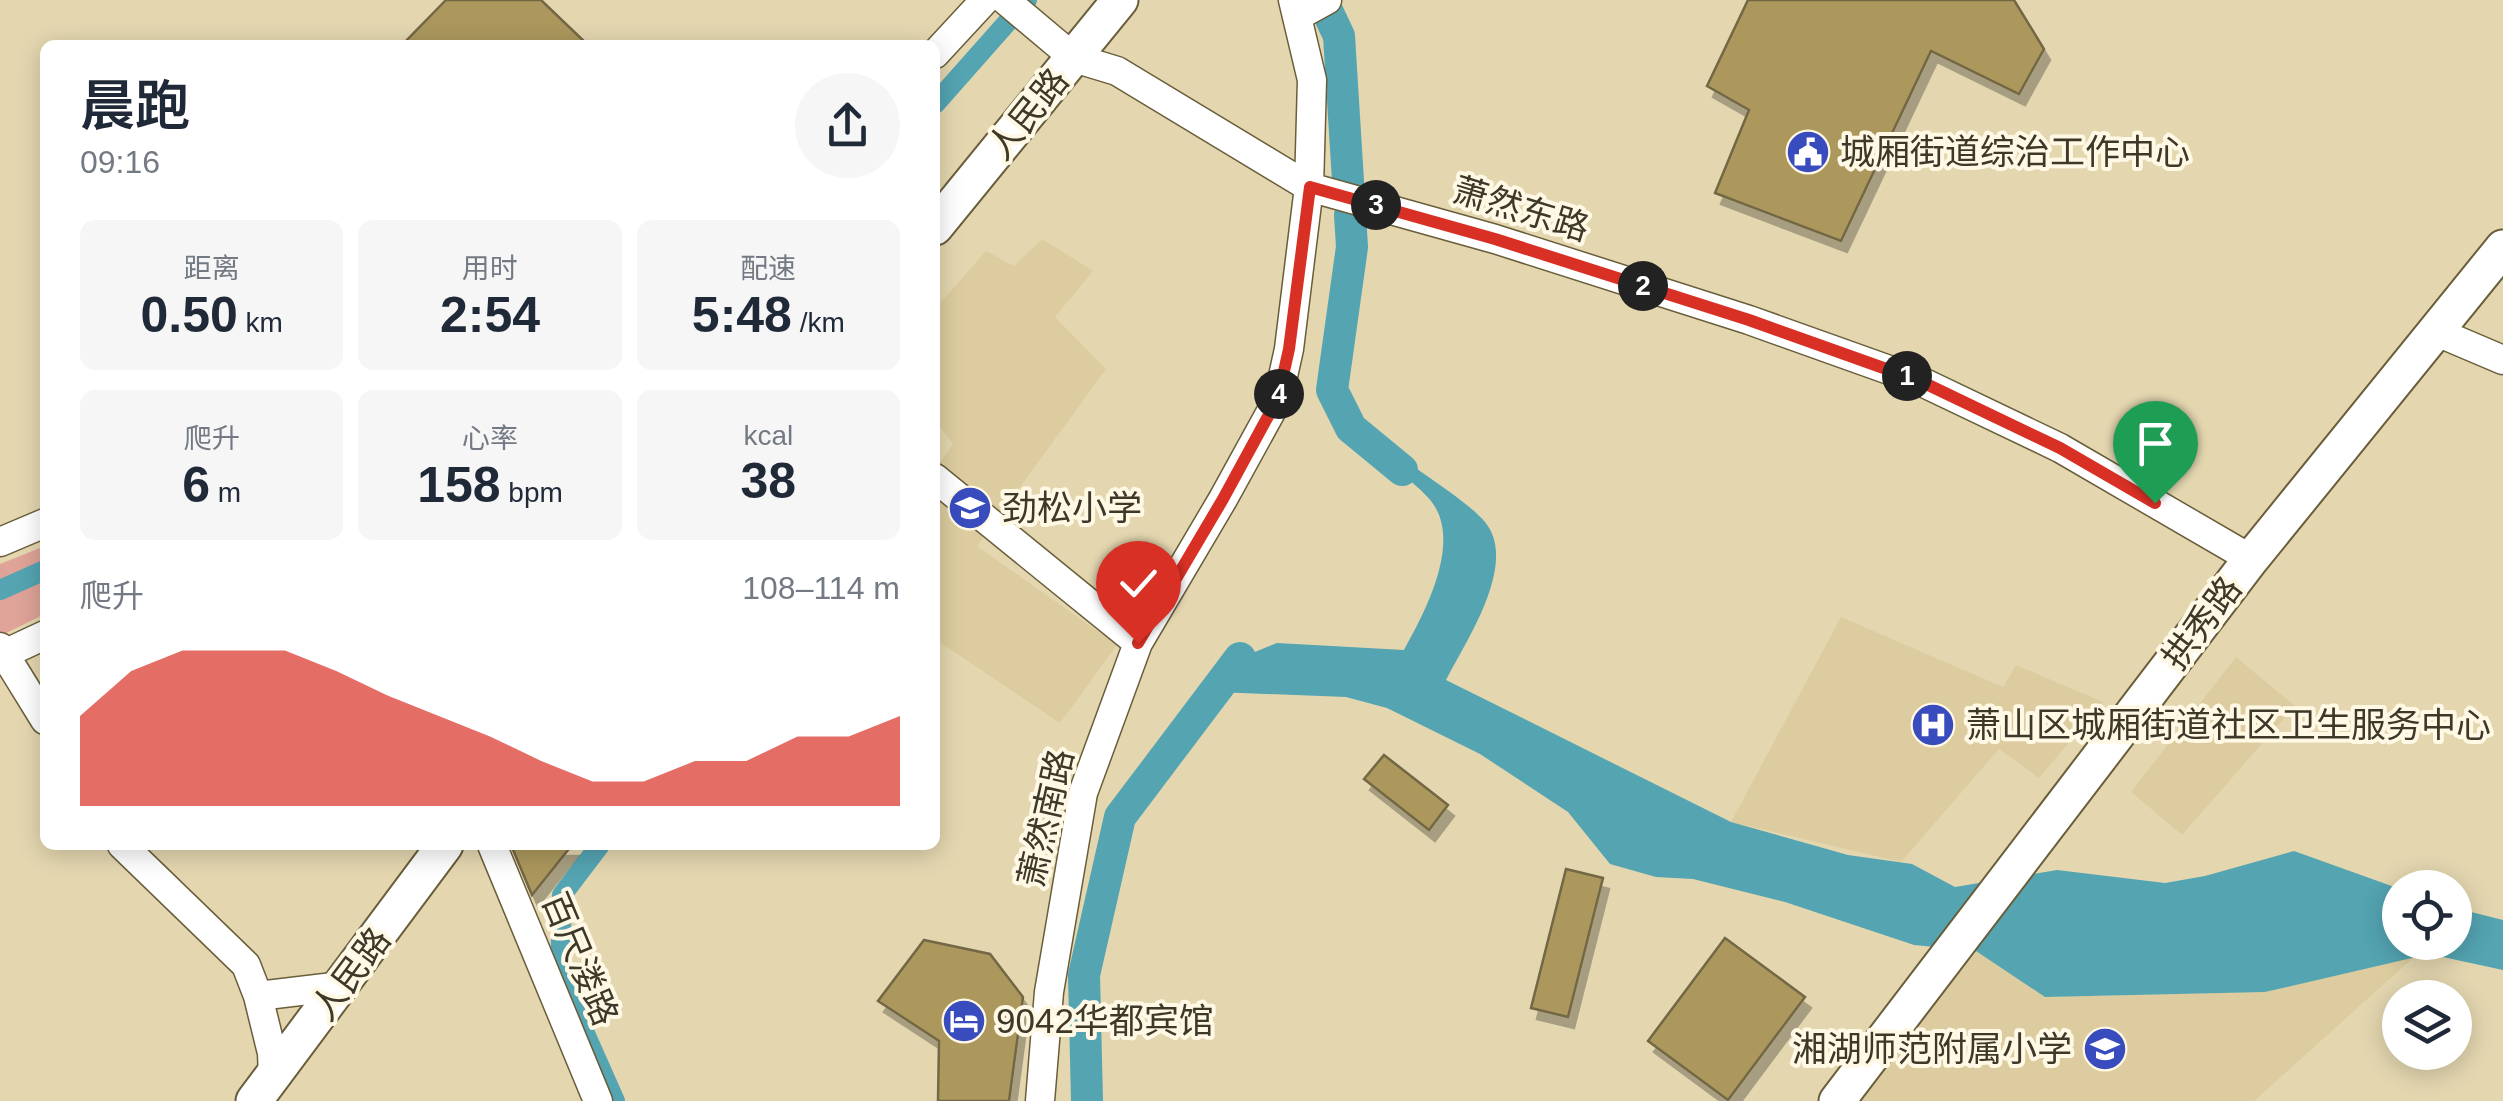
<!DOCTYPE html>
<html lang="zh">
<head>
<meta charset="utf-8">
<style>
  body { margin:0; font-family:Helvetica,"Noto Sans SC",sans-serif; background:#f6f6f7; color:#1f2937; height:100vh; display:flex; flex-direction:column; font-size:38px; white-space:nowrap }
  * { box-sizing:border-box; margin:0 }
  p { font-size:32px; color:#747a83 }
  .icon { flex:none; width:55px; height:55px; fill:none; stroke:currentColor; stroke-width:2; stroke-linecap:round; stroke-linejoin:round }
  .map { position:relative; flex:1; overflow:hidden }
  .drawer { position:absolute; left:40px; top:40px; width:900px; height:810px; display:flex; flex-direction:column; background:#fff; border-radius:15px; box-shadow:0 5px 25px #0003 }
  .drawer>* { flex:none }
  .controls { position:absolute; left:2382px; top:870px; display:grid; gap:20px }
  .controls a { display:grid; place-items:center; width:90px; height:90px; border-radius:50%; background:#fff; box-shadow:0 5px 25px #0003; font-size:50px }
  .pin { position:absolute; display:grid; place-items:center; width:85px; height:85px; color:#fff; margin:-102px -42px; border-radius:50% 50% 50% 0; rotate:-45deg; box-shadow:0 0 10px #0007 }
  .pin .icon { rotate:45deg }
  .km { position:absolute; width:50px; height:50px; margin:-25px; border-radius:50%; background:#222; color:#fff; font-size:28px; line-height:50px; text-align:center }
  .round { display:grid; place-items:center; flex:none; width:105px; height:105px; border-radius:52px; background:#f6f6f7 }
  .overview { display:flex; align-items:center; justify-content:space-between; height:170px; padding:0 40px }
  h1 { font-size:55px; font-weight:600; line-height:75px }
  .stats { display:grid; grid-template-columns:repeat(3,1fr); gap:15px; height:170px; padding:10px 40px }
  .stats div { display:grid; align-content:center; border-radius:15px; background:#f6f6f7; text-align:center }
  .stats b { font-size:50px; font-weight:600 }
  .stats small { font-size:28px; font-weight:400 }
  .stats p { font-size:28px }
  .chart { height:280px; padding:20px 40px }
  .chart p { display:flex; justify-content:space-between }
  .chart svg { width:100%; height:180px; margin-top:10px; fill:#d93025; opacity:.7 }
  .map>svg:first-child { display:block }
  .built { fill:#dccc9f }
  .green { fill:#dfa398 }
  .water { fill:#54a4b2 }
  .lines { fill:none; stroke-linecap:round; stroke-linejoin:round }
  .canal { stroke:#54a4b2; stroke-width:20 }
  .river { stroke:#54a4b2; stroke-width:32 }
  .building { fill:#ac985d; stroke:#736744; stroke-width:2.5; filter:url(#shadow) }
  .minor-casing { stroke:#695d3a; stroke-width:31 }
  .major-casing { stroke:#695d3a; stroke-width:39 }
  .minor { stroke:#fff; stroke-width:28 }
  .major { stroke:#fff; stroke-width:35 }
  .route-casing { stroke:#fff; stroke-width:20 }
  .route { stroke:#d93025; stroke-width:12 }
  .labels { text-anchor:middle; stroke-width:8; stroke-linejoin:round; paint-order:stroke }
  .street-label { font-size:35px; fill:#3d3828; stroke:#fff8e5 }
  .poi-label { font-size:35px; fill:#3d3828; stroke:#fff8e5; text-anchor:start }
</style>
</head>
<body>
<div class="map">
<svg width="2503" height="1101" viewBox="0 0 2503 1101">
  <defs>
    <filter id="shadow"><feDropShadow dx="6" dy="11" stdDeviation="0" flood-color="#0004"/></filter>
  </defs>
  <rect width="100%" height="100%" fill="#e4d7b0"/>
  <path class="built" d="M1042,239L1093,271L1055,317L1106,369L977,546L1117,645L1060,723L935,639V470L953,444L935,420V309L986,251L1014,266Z
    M1841,617L2003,687L2016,665L2103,702L2039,778L1999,749L1901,862L1731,822Z
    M2236,657L2295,706L2182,835L2131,792Z
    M1977,951L2045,997L2265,992L2414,957L2254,1101H1857Z"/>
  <path class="green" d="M45,546V614L0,636V564Z"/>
  <path class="water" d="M1405,460C1427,477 1468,502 1485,522C1519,563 1466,641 1446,680L1731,822L1848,855L1912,864L1955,887L2057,870L2165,883L2205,876L2294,851L2400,889V942H2455V908L2503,920V970L2429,954L2265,992L2045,997L1976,951L1914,945L1785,902L1693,879L1656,877L1610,864L1568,812L1480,754L1387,708L1346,697L1215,692L1240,658L1277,643L1404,650C1425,612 1463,541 1431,501C1423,491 1411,482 1402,473Z"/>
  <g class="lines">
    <path class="canal" d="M935,104L1027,0
      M0,590L45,570
      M600,845L562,895L560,977L615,1101"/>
    <path class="river" d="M1322,0L1339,36L1348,181
      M1350,215L1352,247L1332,390L1351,428L1402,470
      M1087,1101L1084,975L1120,817L1240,658"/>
  </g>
  <path class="building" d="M446,0H541L588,45H402Z
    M1748,0H2014L2044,49L2019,94L1931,51L1841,241L1715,193L1749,110L1707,86Z
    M1384,755L1448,805L1429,830L1364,779Z
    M511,845H572L532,895Z
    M1566,869L1603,878L1568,1017L1531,1008Z
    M1725,938L1805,997L1728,1100L1648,1041Z
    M924,940L990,954L1023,997L1009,1101H938L939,1041L878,1001Z"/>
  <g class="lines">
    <g class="minor-casing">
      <path id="minor" d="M1005,0L1074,58L1117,71L1309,187L1495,239L1749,320L1920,381L2060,448L2251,559
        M1298,16L1327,0
        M935,54L985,0
        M2437,332L2503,360
        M935,478L1138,643
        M0,542L45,523
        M0,647L45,720
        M0,656L45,635
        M122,845L246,965L258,996L272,1053L273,1077
        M492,845L598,1101
        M258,996L342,986
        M1040,1101L1049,992L1083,793L1138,643L1223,499L1278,399L1289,349L1309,187L1312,80L1293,0"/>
    </g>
    <g class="major-casing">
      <path id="major" d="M935,227L1120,0
        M254,1101L445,845
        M1837,1101L2251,559L2503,248"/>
    </g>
    <use href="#minor" class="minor"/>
    <use href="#major" class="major"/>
  </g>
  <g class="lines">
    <g class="route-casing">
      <path id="route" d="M1138,643L1223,499L1278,398L1289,349L1310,187L1495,239L1749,320L1920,381L2060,448L2155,503"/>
    </g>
    <use href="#route" class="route"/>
  </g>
  <defs>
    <g id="civic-disc" transform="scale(2.25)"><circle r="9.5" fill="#384cbe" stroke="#fff8e5"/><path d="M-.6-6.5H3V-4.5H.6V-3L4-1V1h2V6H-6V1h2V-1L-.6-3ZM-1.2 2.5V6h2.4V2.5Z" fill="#fff"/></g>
    <g id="school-disc" transform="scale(2.25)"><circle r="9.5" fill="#384cbe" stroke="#fff8e5"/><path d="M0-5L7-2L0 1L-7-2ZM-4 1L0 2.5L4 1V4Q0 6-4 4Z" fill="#fff"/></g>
    <g id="hospital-disc" transform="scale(2.25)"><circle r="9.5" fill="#384cbe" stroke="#fff8e5"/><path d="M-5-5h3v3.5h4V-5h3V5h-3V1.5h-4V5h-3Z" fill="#fff"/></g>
    <g id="hotel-disc" transform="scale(2.25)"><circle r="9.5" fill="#384cbe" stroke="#fff8e5"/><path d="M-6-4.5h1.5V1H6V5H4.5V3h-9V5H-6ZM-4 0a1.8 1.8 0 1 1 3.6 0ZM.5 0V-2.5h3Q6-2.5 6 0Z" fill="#fff"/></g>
  </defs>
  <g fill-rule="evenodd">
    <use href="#civic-disc" x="1808" y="152"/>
    <use href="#school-disc" x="970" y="508"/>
    <use href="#hospital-disc" x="1933" y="725"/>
    <use href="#hotel-disc" x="964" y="1021"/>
    <use href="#school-disc" x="2105" y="1049"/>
  </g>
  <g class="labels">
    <g class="street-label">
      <text transform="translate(1028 114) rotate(-51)" y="12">人民路</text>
      <text transform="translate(1521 209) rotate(17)" y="12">萧然东路</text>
      <text transform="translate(2202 623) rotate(-53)" y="12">拱秀路</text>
      <text transform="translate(1046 818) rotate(-77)" y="12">萧然南路</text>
      <text transform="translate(580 959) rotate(67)" y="12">百尺溇路</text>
      <text transform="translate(351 974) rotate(-53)" y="12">人民路</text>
    </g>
    <g class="poi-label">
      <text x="1840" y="164">城厢街道综治工作中心</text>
      <text x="1002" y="520">劲松小学</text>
      <text x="1966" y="737">萧山区城厢街道社区卫生服务中心</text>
      <text x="996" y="1033">9042华都宾馆</text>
      <text x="2072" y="1061" text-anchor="end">湘湖师范附属小学</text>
    </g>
  </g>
</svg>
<div class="controls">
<a><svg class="icon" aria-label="locate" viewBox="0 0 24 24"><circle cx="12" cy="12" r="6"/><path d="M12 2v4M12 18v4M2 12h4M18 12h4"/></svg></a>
<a><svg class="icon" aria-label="layers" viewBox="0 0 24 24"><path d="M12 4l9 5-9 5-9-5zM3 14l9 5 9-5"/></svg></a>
</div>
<div class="pin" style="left:2155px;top:503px;background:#1e9e55"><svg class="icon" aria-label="arrive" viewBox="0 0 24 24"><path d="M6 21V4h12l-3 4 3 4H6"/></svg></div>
<div class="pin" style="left:1138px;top:643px;background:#d93025"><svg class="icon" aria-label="check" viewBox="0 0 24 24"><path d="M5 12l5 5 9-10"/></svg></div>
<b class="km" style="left:1907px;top:376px">1</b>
<b class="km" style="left:1643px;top:286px">2</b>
<b class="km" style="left:1376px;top:205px">3</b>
<b class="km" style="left:1279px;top:394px">4</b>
<section class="drawer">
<div class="overview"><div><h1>晨跑</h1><p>09:16</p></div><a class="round"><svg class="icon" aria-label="share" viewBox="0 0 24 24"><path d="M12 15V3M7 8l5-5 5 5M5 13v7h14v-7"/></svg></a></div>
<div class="stats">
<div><p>距离</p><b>0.50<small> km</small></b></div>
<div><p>用时</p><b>2:54</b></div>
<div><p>配速</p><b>5:48<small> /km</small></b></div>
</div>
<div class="stats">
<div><p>爬升</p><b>6<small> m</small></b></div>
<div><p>心率</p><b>158<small> bpm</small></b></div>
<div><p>kcal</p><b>38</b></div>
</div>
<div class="chart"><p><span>爬升</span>108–114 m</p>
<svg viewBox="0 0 160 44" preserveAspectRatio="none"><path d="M0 44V22L10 11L20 6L30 6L40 6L50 11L60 17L70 22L80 27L90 33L100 38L110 38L120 33L130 33L140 27L150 27L160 22V44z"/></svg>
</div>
</section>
</div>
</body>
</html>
